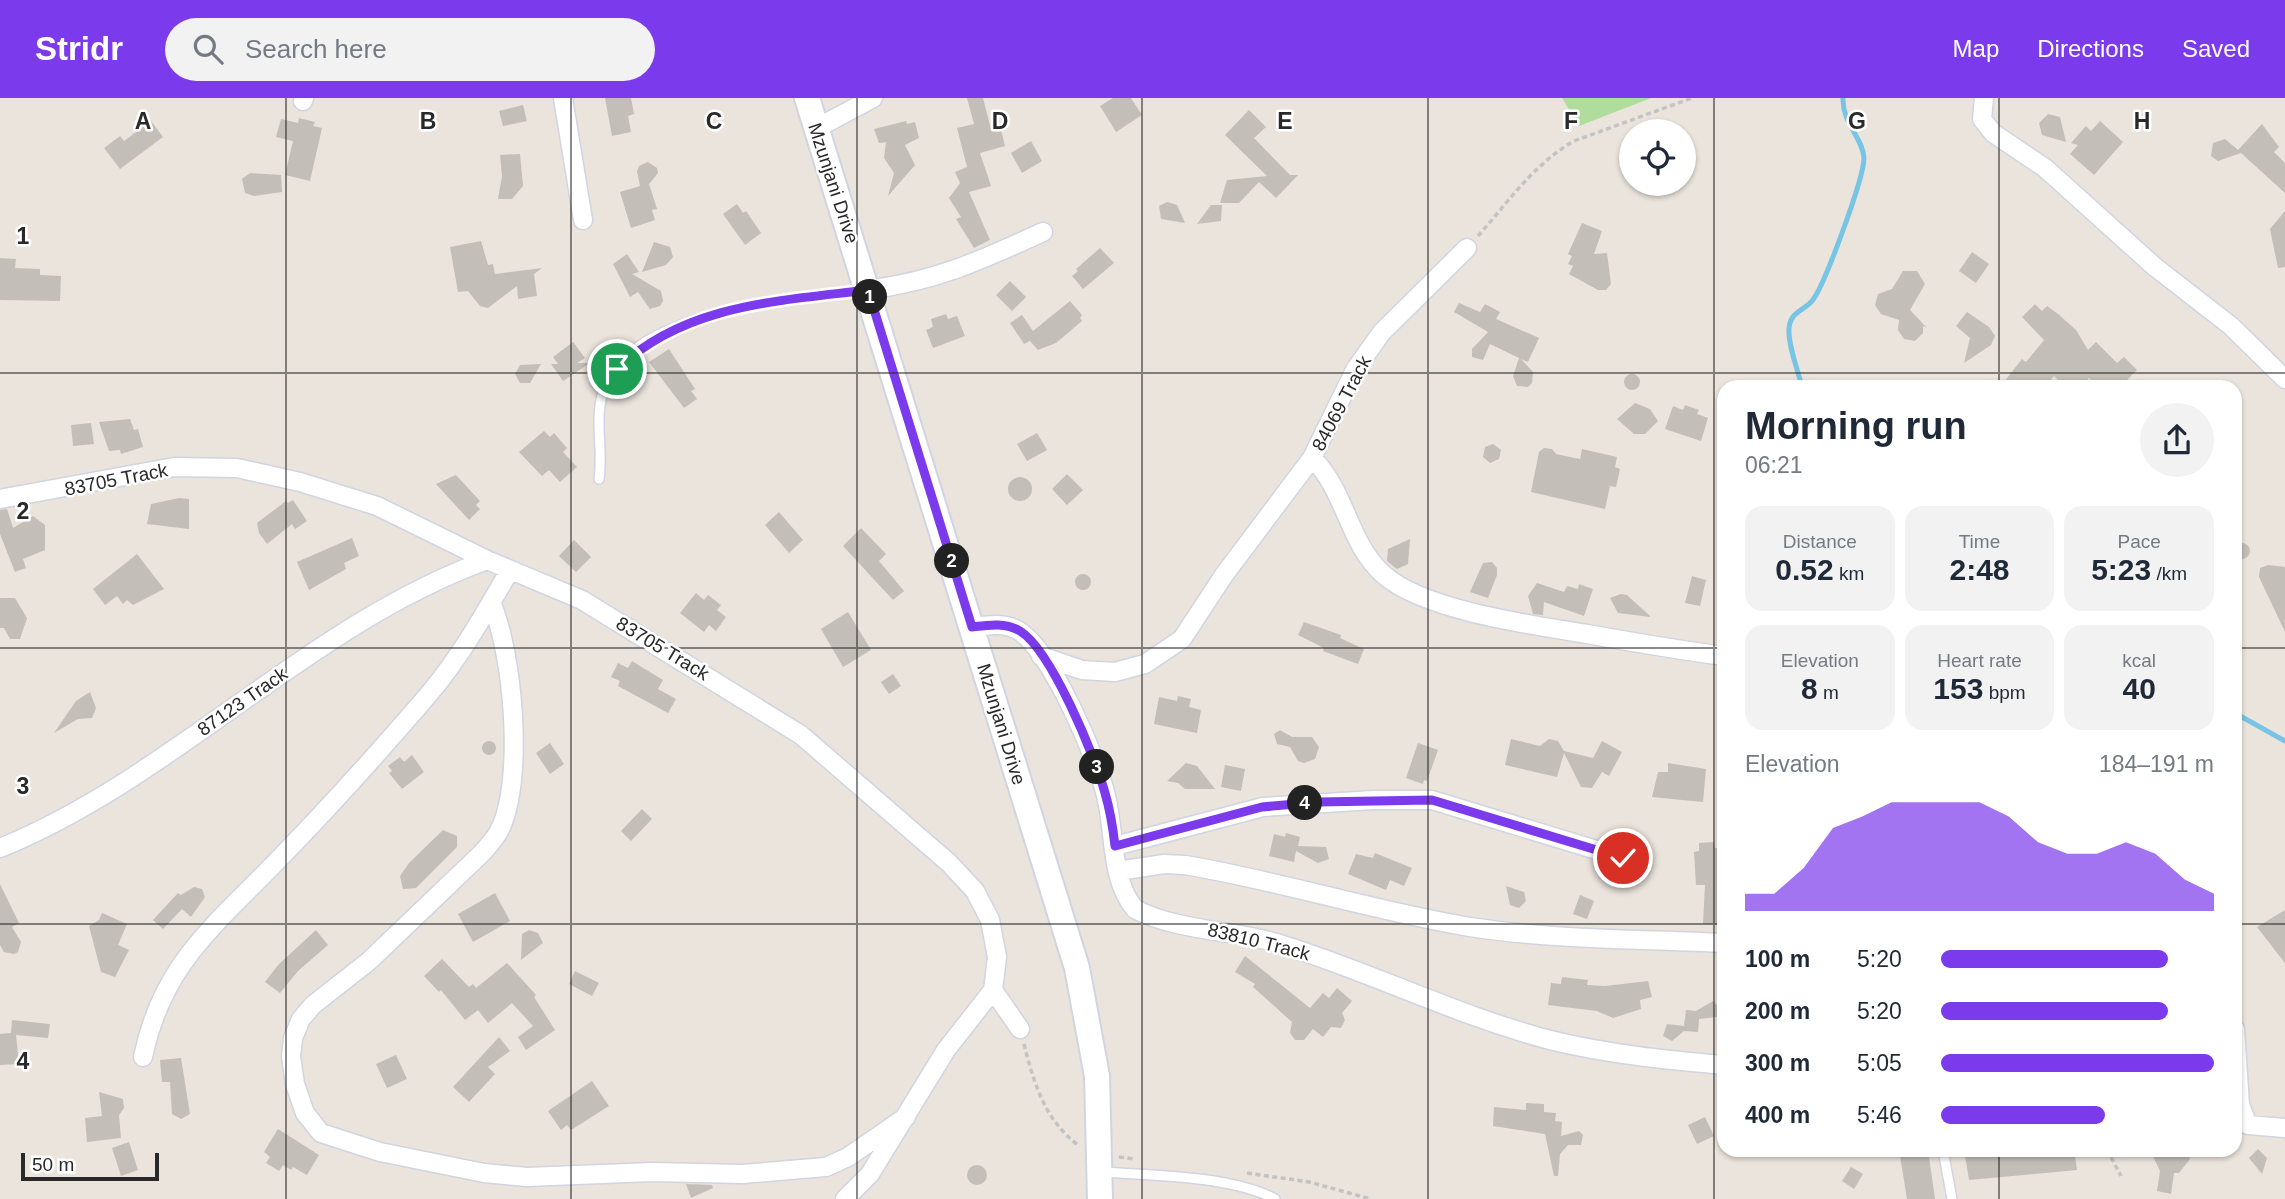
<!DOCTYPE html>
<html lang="en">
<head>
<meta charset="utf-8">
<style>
  body { margin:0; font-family:Helvetica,sans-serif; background:#f2f2f3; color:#1f2937; height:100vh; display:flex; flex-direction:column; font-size:26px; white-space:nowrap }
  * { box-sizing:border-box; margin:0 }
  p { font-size:23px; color:#747a83 }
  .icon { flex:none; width:38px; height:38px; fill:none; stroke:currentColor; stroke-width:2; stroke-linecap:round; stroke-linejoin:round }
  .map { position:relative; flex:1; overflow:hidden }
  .side { position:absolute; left:1717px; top:282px; width:525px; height:777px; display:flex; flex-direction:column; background:#fff; border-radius:21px; box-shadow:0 2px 5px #0004 }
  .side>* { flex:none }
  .buttons { position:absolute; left:1619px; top:21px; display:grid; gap:14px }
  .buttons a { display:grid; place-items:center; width:77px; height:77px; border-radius:50%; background:#fff; box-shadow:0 2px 5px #0004; font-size:35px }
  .scale { position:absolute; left:21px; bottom:18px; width:138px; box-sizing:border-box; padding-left:7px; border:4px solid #292929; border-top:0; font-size:19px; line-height:24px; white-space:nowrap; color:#292929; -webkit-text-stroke:5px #fff; paint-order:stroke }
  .pin { position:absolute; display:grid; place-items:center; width:60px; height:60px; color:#fff; margin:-30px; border:4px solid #fff; border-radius:50%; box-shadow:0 2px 7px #0007 }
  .km { position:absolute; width:35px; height:35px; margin:-18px; border-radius:50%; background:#222; color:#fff; font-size:19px; line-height:35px; text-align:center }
  .round { display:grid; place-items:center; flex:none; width:74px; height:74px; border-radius:37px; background:#f2f2f3 }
  .summary { display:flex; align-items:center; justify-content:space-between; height:119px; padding:0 28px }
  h1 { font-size:38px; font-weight:800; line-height:52px }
  .figures { display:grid; grid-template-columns:repeat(3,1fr); gap:10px; height:119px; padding:7px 28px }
  .figures div { display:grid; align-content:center; border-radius:18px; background:#f2f2f3; text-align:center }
  .figures b { font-size:30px; font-weight:800 }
  .figures small { font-size:19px; font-weight:400 }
  .figures p { font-size:19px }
  .chart { height:196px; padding:14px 28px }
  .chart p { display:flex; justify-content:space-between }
  .chart svg { width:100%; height:126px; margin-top:7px; fill:#7c3aed; opacity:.7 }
  ul { padding:0 28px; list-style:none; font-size:23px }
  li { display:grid; grid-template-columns:112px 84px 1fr; align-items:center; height:52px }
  li i { height:18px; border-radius:9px; background:#7c3aed }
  header { display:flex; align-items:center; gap:42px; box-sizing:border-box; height:98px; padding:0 35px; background:#7c3aed; color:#fff }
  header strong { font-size:33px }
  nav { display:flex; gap:38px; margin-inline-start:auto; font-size:24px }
  .search { width:490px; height:63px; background:#f2f2f3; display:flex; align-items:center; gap:18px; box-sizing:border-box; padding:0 24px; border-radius:38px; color:#747a83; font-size:26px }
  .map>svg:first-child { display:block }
  .green { fill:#b0dc9d }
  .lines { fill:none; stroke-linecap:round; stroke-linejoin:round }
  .stream { stroke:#77c4e4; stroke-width:5 }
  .building { fill:#c3beb7 }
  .service-casing { stroke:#d1d4e1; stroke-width:12 }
  .minor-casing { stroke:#d1d4e1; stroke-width:21 }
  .secondary-casing { stroke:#d1d4e1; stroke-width:28 }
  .path { stroke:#c3c3c3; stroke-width:3.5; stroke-dasharray:5 3.5; stroke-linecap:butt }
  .service { stroke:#fff; stroke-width:9 }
  .minor { stroke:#fff; stroke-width:18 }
  .secondary { stroke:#fff; stroke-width:24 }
  .route-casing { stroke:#fff; stroke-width:14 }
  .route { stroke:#7c3aed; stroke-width:9 }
  .grid { fill:none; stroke:#292929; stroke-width:2; stroke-opacity:0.55 }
  .labels { text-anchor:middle; stroke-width:5; stroke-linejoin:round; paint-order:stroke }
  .street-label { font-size:19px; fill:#292929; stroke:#fff }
  .grid-label { font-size:23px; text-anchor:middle; font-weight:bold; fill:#292929; stroke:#fff; stroke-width:5; stroke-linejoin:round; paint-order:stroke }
</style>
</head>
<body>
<header>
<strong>Stridr</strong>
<div class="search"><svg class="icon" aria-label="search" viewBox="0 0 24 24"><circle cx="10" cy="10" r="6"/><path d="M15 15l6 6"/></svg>Search here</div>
<nav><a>Map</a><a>Directions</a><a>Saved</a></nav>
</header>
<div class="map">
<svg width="2285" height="1101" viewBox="0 0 2285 1101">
  <rect width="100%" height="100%" fill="#eae4dc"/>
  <path class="green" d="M1562,0H1651L1579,28Z"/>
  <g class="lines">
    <path class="stream" d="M1802,289C1798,272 1788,248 1789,231C1790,214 1802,214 1812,203C1824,189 1864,80 1864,60C1863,40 1842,25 1843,0
      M2235,615L2285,643"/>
  </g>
  <path class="building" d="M605,0H631L634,16L628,18L631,34L612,38Z
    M967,0H983L991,31L1000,28L1005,48L980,55L991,88L969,94L990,142L974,150L956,121L961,119L949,100L960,85L955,74L967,69L957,30L974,26Z
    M1113,0H1131L1142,17L1116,34L1100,8Z
    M523,7L527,23L503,28L499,13Z
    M1249,12L1266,29L1254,40L1290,77H1298L1276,100L1259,84L1239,105H1220L1227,82L1267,78L1225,37Z
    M2048,16L2060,19L2066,44L2042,37L2039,25Z
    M299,20L315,24L313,28L322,30L310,83L285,77L293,43L276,39L281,21L298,25Z
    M151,23L163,39L120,71L104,50L120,38L124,43Z
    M906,23L907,26L915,24L919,40L905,47L915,67L888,98L894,75L884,60L886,44L879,45L874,31Z
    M2100,23L2123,44L2094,77L2070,56L2078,47L2071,45L2086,28L2091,33Z
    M2262,26L2279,49L2274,54L2285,65V95L2241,55L2218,63L2211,58L2213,45L2225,41L2238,52Z
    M1031,43L1042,63L1022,75L1011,55Z
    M520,56L523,88L512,101H498L502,78L500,57Z
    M648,64L657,70L658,75L649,86L657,111L652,112L655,122L631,130L620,94L640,88L637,73L639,68Z
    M250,75L281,77L282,94L254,98L245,95L242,81Z
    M1167,104L1177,107L1185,125L1161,121L1159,108Z
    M737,106L743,115L746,113L761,135L745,147L723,116Z
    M1211,107H1222L1221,123L1197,126Z
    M2285,113V169L2278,170L2270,131Z
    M1582,125L1602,133L1594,156L1607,155L1611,186L1606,192H1598L1569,176L1573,168L1568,166L1572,158L1568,156Z
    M481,143L488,167L493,166L495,176L542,170L534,176L537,198L518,201L517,188L488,210L480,208L468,193L458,194L450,149Z
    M654,144L670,149L673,159L666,167L642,174Z
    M1100,150L1114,165L1083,191L1072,178L1078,173L1076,171Z
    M1972,154L1989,166L1976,185L1959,173Z
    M627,156L639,174L632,176L661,193L663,203L660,208L650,211L638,194L630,199L613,166Z
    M0,160L16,161L15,170L40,171V177L61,178L60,203L0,202Z
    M1903,173H1917L1925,186L1910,212L1927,230L1923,228V235L1915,243L1904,241L1898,232L1899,222L1881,216L1875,207L1878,196L1892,191Z
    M1010,183L1026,199L1012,213L996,197Z
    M1070,203L1082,217L1080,220L1082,223L1056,245L1038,252L1030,243L1024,246L1010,225L1022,217L1033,233Z
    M1459,205L1480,214L1485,206L1500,214L1496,221L1539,240L1528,264L1521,261L1533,274L1532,285L1528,289L1517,288L1513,278L1519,260L1490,246L1483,262L1472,259V251L1488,234L1454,214Z
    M2035,206L2042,213L2047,208L2058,216L2076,232L2088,252L2096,244L2117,265L2124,259L2137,272L2120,289H2098L2089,280L2082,289H2065L2054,278L2045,289H2000L2022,261L2026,264L2044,242L2022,219Z
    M1967,214L1989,229L1995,238L1991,247L1964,265L1970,240L1956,228Z
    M946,216L948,221L957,218L965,238L933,250L926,232L933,229L931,221Z
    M573,244L585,260L577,265H590L563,283L551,266H558L553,259Z
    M669,251L695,291L691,293L697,301L684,310L649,264Z
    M541,266L530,285H520L515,276L520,267Z
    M1624 284a8 8 0 1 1 16 0a8 8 0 1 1-16 0Z
    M1635,305L1650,311L1658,323L1645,336H1634L1617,321Z
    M1685,307L1699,312L1697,316L1708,320L1701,343L1665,331L1673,308L1683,312Z
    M130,321L134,332L138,331L143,349L121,356L120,352L109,353L99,324Z
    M91,325L94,346L73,348L71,327Z
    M544,333L550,339L554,335L567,350L563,354L577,369L560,384L549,372L542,378L519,354Z
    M1037,335L1047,352L1027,363L1017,346Z
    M1493,346L1501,352L1499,361L1490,365L1483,359L1485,349Z
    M1544,350L1552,351L1556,356L1580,361L1582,351L1617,359L1615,369L1620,371L1616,389L1610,388L1605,411L1531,394L1539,354Z
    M1067,376L1083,392L1067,407L1052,391Z
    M456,377L480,403L476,407L480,411L469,422L436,386Z
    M1008 391a12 12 0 1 1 24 0a12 12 0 1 1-24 0Z
    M179,400L189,401V431L147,426L151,406Z
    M293,402L307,423L295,431L292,426L267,446L259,435L257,425L286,403L288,405Z
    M7,411L13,430L33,418L45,427V452L23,461L26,470L15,474L0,436V412Z
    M779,414L803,442L789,455L765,427Z
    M861,430L886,456L879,463L904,493L893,502L843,448Z
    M352,440L359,458L344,465L346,471L309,492L297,464Z
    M1410,441L1408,466L1397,471L1387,463L1388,451Z
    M574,442L591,459L576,474L559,458Z
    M2234 453a8 8 0 1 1 16 0a8 8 0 1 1-16 0Z
    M137,456L164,491L133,507L127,502L123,506L117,498L105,507L93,491Z
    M1492,464L1497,470V477L1488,500L1470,494L1483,465Z
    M2268,467L2285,469V534L2259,479L2260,470Z
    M1075 484a8 8 0 1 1 16 0a8 8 0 1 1-16 0Z
    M1692,478L1706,482L1700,508L1685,505Z
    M1537,485L1564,494L1567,488L1578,491L1579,486L1593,491L1584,518L1544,504L1543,517L1533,516L1528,498Z
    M696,495L704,502L708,497L721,507L717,512L726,519L716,533L709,527L704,534L680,515Z
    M1621,496L1627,497L1651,519L1618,515L1610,500Z
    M0,500H15L27,520L20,541H10L4,530H0Z
    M848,514L871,552L843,569L821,531Z
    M1304,524L1341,537L1340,540L1364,551L1358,566L1323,553L1324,550L1298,537Z
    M632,563L663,582L658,591L676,601L668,615L618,588L620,583L611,579L618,565L628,570Z
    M893,576L901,588L889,596L881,584Z
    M90,594L96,610L92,620L78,621L54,635L76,603Z
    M1178,598L1191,601L1189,609L1201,612L1197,635L1154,626L1159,599L1177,603Z
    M1280,632L1292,639H1312L1319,649L1315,661L1304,665L1298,663L1290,649L1277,646L1274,636Z
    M1511,641L1540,648L1549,641L1558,643L1564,653L1593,660L1602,643L1622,654L1609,678L1602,674L1592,690L1581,689L1564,655L1557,679L1505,667Z
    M482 650a7 7 0 1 1 14 0a7 7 0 1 1-14 0Z
    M550,645L564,666L550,676L536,655Z
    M1418,645L1438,652L1427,683L1424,682L1423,686L1406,680Z
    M412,657L424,674L402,691L389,675L392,673L388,668L400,659L404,664Z
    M1186,665L1197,668L1215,691H1185L1178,685L1167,683Z
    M1668,665L1706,671L1703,704L1652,699L1658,674H1668Z
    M1225,667L1245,671L1241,693L1221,689Z
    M642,711L652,721L631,743L621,733Z
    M443,732L457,738V749L416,790L403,791L400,778L409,765Z
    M1286,735L1300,739L1298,748L1326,749L1329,761L1318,765L1296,753L1294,764L1269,758L1274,736L1285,739Z
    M1714,744L1715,750L1724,749V827L1703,826L1705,787H1696L1694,754L1699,753V745Z
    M1375,755L1412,770L1404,788L1390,782L1386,792L1348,776L1356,756L1373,760Z
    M0,786L19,825L12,829L21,844L18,854L14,856L4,854L0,847Z
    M1506,788L1524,794L1526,803L1519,810L1510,807Z
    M194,789L202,791L205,799L191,819L182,811L163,831L153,822L178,795L181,797Z
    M495,795L510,823L473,844L458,816Z
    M1580,797L1594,803L1587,821L1573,816Z
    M2285,812V865L2257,829Z
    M102,815L127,826L118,847L129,852L115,879L101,874L89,828L99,822Z
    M316,832L328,847L298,873L280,895L265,884L278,867Z
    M529,832L538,835L543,845L521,862L522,836Z
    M1245,858L1310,910L1323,895L1329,900L1337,890L1352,903L1342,915L1345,922L1341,930L1331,929L1323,939L1313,931L1304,942H1295L1290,935L1292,924L1253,889L1255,886L1235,874Z
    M442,861L469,889L473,886L476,890L507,865L536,897L534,899L555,932L526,952L518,939L533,928L512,905L488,925L478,912L465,922L441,892L439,894L424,878Z
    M575,873L599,885L592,898L569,886Z
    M1562,879L1588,882L1587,887L1605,888L1648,883L1652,899L1640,902L1641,911L1613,920L1597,913L1548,907L1551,885L1561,886Z
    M1713,903L1720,910L1717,919L1699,921L1698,934L1684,933L1672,943L1663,938L1667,926L1684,928L1686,912L1696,913Z
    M12,922L50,926L48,940L16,937L19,966L0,967V936L11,935Z
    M499,939L510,953L488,969L495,976L469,1004L453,989Z
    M396,957L407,981L387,990L376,966Z
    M181,960L190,1016L181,1021L172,1016L170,984H162L160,962Z
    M592,983L609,1008L571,1032L567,1027L561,1032L548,1013Z
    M99,994L123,1001L124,1010L119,1017L121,1040L87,1044L85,1020L102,1018Z
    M1526,1005L1544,1006V1014L1556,1015L1555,1023L1562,1024L1561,1038L1579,1033L1583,1037L1581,1047H1568L1560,1056L1558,1078H1554L1545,1036L1493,1028L1494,1009L1526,1012Z
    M1705,1019L1714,1038L1697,1046L1688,1027Z
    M278,1031L319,1057L307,1077L293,1069L291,1072L283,1067L279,1073L266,1065L270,1059L264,1054Z
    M129,1044L138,1072L121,1078L112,1050Z
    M2258,1051L2267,1060L2262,1076L2249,1060Z
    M1899,1052H1928L1935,1101H1907Z
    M1964,1052H2074L2077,1072L1969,1082Z
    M2150,1052H2186L2190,1061L2179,1075H2174L2171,1096L2157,1093L2160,1073Z
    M967 1077a10 10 0 1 1 20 0a10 10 0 1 1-20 0Z
    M1851,1069L1863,1076L1854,1091L1842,1083Z
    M686,1086L712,1087L713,1090L691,1100Z"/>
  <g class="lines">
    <g class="service-casing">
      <path id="service" d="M599,381C604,349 592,318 606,286C639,211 793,202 863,193
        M1943,1052L1952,1101
        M1102,1074C1151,1077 1232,1078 1275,1101"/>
    </g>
    <g class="minor-casing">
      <path id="minor" d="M563,0L583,122
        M1984,0L1982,21L1993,35L2045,70L2155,169L2231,228L2285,281
        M303,3L304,0
        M817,30L873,0
        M868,192C939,182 979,163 1043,134
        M1312,360C1346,392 1348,446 1384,477C1425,513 1533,527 1587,536C1632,544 1678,552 1724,558
        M0,401L174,369L237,370L300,384L377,408L487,462L582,502L801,637L949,765L975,793L990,822L997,859L993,892L1020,931
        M491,504C513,554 525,684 499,733C495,741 488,748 482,755L369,863L313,907L301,921L293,940L291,958L295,986L305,1015L321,1035L380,1054L484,1075L527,1079L652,1074L743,1076L826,1069L848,1059L906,1019
        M972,529C988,527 1005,524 1019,533C1050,551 1098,662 1106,698C1115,733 1110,782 1135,811C1176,833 1235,832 1280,846C1371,874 1458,918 1550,942C1607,956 1666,962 1724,967
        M1041,558L1082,572L1115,574L1145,566L1182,541L1224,477L1312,360L1355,272L1382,234L1467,150
        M1115,748L1263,709L1373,702H1432L1623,760
        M0,750C176,678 308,527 487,462
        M1118,773L1164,766L1185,767C1281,783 1374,813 1470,829C1555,842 1639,841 1724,845
        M2235,931L2240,1007L2248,1027L2285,1030
        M143,959C162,867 213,829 275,765C327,712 380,653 429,596C461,558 485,515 510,472
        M845,1101L870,1076L946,952L993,892"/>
    </g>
    <g class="secondary-casing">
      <path id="secondary" d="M807,0L1077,870L1097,978L1100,1101"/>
    </g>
    <path class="path" d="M1478,138C1508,104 1534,66 1574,43L1692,0
      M1024,946C1034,986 1045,1022 1078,1047
      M2107,1052L2121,1078
      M1119,1059L1135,1061
      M1247,1075L1309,1084L1371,1101"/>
    <use href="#service" class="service"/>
    <use href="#minor" class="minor"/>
    <use href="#secondary" class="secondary"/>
  </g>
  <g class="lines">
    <g class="route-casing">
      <path id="route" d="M617,271C685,206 779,203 868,192L972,529C988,527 1005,524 1020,533C1051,552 1095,658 1105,695C1110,712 1113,730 1115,748L1262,709L1318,704L1432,702L1623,760"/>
    </g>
    <use href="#route" class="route"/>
  </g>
  <path class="grid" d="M286,0V1101M571,0V1101M857,0V1101M1142,0V1101M1428,0V1101M1714,0V1101M1999,0V289M0,275H2285M0,550H1724M2235,550H2285M0,826H1724M2235,826H2285M1999,1052V1101"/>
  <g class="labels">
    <g class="street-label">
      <text transform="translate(834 85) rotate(72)" y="7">Mzunjani Drive</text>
      <text transform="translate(1341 305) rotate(-62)" y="7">84069 Track</text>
      <text transform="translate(116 381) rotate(-11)" y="7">83705 Track</text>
      <text transform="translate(663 550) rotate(31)" y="7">83705 Track</text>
      <text transform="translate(242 603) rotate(-35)" y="7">87123 Track</text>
      <text transform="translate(1002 626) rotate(73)" y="7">Mzunjani Drive</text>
      <text transform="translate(1259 843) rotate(14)" y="7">83810 Track</text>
    </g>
  </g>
  <g class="grid-label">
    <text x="143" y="31">A</text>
    <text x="428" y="31">B</text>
    <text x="714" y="31">C</text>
    <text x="1000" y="31">D</text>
    <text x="1285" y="31">E</text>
    <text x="1571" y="31">F</text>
    <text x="1857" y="31">G</text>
    <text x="2142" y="31">H</text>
    <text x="23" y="146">1</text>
    <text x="23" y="421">2</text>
    <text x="23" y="696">3</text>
    <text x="23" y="971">4</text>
  </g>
</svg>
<div class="buttons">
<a><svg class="icon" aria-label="locate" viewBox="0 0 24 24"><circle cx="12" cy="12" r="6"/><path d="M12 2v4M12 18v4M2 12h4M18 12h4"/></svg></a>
</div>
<div class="scale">50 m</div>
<div class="pin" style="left:617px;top:271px;background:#1e9e55"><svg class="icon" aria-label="arrive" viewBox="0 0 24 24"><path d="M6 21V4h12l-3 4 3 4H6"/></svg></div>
<div class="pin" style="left:1623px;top:760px;background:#d93025"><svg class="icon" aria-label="check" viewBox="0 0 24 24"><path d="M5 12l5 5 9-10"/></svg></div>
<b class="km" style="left:870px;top:199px">1</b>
<b class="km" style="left:952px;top:463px">2</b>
<b class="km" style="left:1097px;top:669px">3</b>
<b class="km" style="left:1305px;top:705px">4</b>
<section class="side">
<div class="summary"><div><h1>Morning run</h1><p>06:21</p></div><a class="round"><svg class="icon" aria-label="share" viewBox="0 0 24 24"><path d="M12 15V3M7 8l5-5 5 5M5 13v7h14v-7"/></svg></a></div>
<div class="figures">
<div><p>Distance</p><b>0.52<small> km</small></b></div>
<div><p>Time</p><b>2:48</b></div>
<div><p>Pace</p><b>5:23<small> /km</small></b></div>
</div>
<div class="figures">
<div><p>Elevation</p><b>8<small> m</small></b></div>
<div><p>Heart rate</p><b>153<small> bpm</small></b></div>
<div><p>kcal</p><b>40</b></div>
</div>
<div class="chart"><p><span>Elevation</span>184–191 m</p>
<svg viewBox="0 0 160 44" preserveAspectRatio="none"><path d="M0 44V38L10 38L20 29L30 15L40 11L50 6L60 6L70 6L80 6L90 11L100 20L110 24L120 24L130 20L140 24L150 33L160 38V44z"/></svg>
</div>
<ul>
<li><b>100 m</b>5:20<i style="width:83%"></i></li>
<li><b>200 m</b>5:20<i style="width:83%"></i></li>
<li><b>300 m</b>5:05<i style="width:100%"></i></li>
<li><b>400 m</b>5:46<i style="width:60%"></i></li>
</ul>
</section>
</div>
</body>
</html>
